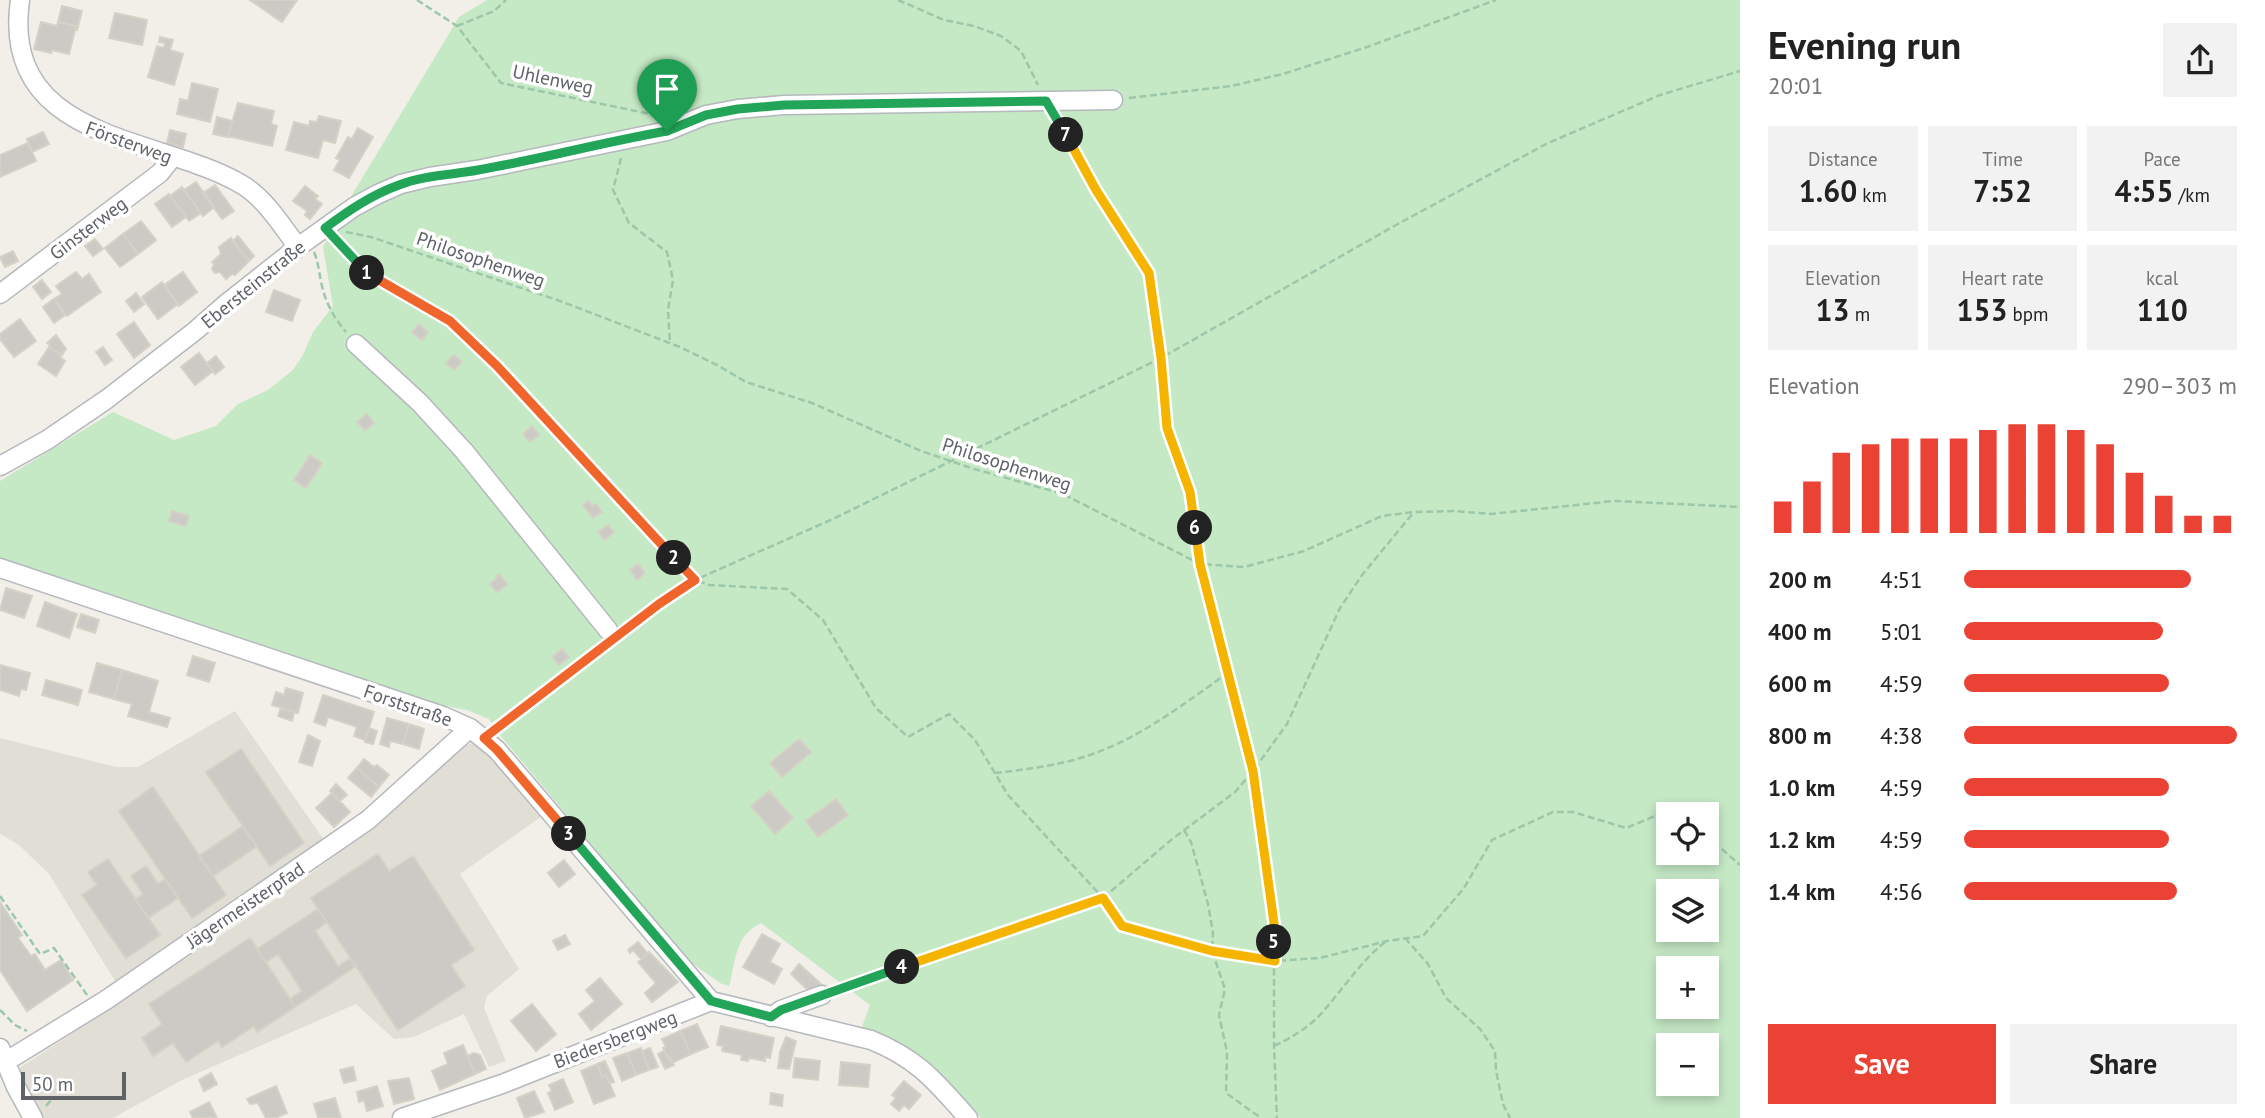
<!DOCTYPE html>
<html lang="en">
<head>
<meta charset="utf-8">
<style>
  body { margin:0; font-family:"PT Sans",sans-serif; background:#f2f2f2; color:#222; height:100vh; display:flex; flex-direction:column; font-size:26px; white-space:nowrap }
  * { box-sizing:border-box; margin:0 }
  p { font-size:23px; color:#767676 }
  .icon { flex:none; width:38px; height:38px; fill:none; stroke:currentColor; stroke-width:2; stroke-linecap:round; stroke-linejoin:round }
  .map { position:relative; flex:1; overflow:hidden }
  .side { display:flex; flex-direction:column; background:#fff; width:525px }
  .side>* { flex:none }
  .tools { position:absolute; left:1656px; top:802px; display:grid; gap:14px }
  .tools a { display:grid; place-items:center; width:63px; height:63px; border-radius:0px; background:#fff; box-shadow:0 4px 10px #0003; font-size:35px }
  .scale { position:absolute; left:21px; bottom:18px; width:105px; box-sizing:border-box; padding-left:7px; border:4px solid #5f6368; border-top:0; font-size:19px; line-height:24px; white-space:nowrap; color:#5f6368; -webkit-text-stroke:5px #fff; paint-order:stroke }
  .pin { position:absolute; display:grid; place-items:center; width:60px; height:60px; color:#fff; margin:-72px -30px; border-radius:50% 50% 50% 0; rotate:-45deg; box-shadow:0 0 7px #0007 }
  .pin .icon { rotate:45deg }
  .km { position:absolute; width:35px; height:35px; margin:-18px; border-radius:50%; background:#222; color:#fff; font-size:19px; line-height:35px; text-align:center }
  .round { display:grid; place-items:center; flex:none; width:74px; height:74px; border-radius:0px; background:#f2f2f2 }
  .overview { display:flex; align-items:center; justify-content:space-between; height:119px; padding:0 28px }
  h1 { font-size:38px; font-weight:600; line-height:52px }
  .metrics { display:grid; grid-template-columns:repeat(3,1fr); gap:10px; height:119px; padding:7px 28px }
  .metrics div { display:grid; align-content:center; border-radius:0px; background:#f2f2f2; text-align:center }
  .metrics b { font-size:30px; font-weight:600 }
  .metrics small { font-size:19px; font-weight:400 }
  .metrics p { font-size:19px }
  .chart { height:196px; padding:14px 28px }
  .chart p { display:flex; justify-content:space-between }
  .chart svg { width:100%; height:126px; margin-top:7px; stroke:#ea4335; stroke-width:6 }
  .button { display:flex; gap:14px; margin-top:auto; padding:14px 28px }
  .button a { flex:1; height:80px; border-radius:0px; background:#ea4335; color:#fff; font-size:28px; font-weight:600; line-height:80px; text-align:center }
  .button a+a { background:#f2f2f2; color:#222 }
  ul { padding:0 28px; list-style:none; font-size:23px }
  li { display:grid; grid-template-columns:112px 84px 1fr; align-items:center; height:52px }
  li i { height:18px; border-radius:9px; background:#ea4335 }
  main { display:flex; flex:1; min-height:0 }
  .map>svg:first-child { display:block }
  .education { fill:#e1ded6 }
  .green { fill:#c5e8c5; fill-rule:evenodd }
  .building { fill:#cccac5; stroke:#d6d1c6; stroke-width:2 }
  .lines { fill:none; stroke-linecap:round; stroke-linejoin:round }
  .minor-casing { stroke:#b5b8bc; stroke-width:21 }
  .path { stroke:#9cc7a9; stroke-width:2.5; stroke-dasharray:7 3.5; stroke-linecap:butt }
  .minor { stroke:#fff; stroke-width:18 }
  .split-1-casing { stroke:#fff; stroke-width:14 }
  .split-2-casing { stroke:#fff; stroke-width:14 }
  .split-3-casing { stroke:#fff; stroke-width:14 }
  .split-4-casing { stroke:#fff; stroke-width:14 }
  .split-5-casing { stroke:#fff; stroke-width:14 }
  .split-6-casing { stroke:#fff; stroke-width:14 }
  .split-7-casing { stroke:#fff; stroke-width:14 }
  .split-8-casing { stroke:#fff; stroke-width:14 }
  .split-1 { stroke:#22a559; stroke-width:9 }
  .split-2 { stroke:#f0652b; stroke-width:9 }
  .split-3 { stroke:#f0652b; stroke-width:9 }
  .split-4 { stroke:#22a559; stroke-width:9 }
  .split-5 { stroke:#f5b400; stroke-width:9 }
  .split-6 { stroke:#f5b400; stroke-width:9 }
  .split-7 { stroke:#f5b400; stroke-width:9 }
  .split-8 { stroke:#22a559; stroke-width:9 }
  .labels { text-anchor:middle; stroke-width:7; stroke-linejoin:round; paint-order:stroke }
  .street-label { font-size:19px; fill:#5f6368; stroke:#fff }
</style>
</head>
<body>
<main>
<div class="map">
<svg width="1740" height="1118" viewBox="0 0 1740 1118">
  <rect width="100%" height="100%" fill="#f1efe8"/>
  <path class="education" d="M235,711L324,840L115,981L49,874L19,845L0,834V738L116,767H138Z
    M475,742L485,743L542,816L460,874L519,969L487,996L484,1008L506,1061L489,1067L464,1014L414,1037L394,1039L356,1004L182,1080L113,1118H43L35,1108L18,1073L21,1067L276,899L367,832L464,746Z"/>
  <path class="green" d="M487,0H1740V1118H981L944,1077L909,1049L862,1027L870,1005L761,923C734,936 736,962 729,986L720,983L689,961L499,734L489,719L467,710L440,705L0,559V481L113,412L174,440L216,426L238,404L268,390L293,370L303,355L313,332L333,306L323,247L346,205L459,17ZM1668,814H1706V852H1668ZM1668,891H1706V929H1668ZM1668,968H1706V1006H1668ZM1668,1045H1706V1083H1668Z"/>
  <path class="building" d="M250,0H297L282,22Z
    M62,6L82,11L77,30L75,29L76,26L58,22Z
    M115,13L147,20L142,45L109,38Z
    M41,22L57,26L58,22L76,26L69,54L52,50L51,53L34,49Z
    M160,37L173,40L170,50L183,54L174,85L148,77L157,46L164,48L165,43L159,42Z
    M192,83L218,89L210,122L177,114L180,99L188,101Z
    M238,103L274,111L271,124L277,126L272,146L228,136Z
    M319,116L341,121L335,143L323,140L318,158L286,150L294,122L309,126L310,121L317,122Z
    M217,117L232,121L228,137L213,134Z
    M358,128L373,137L349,178L334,170L340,160L336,158L348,137L352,139Z
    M170,130L186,134L183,147L167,143Z
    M43,132L49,144L32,152L27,139Z
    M28,143L36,161L0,177V155Z
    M196,182L214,207L203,216L184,190Z
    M215,185L234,211L222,219L203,193Z
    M305,186L318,196L315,199L322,204L310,219L305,215L307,211L293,201Z
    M182,187L201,213L189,221L170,196Z
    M169,194L186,217L172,227L155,204Z
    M141,221L156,240L138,254L123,234Z
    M123,234L138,254L120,267L105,248Z
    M238,236L254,256L249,261L233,241Z
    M231,238L249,261L235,275L232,274L226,279L220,272L215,273L212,269L214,264L212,262L221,254L219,247Z
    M95,239L103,249L93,256L85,246Z
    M13,251L18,261L5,267L0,257Z
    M76,272L82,279L89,274L101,292L67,316L54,299L62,294L56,286Z
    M183,272L197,292L179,306L164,285Z
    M42,280L51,292L42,299L33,287Z
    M162,282L178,304L158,319L142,297Z
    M274,290L300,300L292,321L266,312Z
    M136,293L144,304L134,312L126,301Z
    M54,299L65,315L54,323L43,307Z
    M20,319L36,341L14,357L0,339V334Z
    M134,322L150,345L134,358L117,334Z
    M419,324L428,332L422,340L412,332Z
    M56,335L66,349L62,355L49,347L50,345L47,343Z
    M49,347L62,355L60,357L65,361L56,376L38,364Z
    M103,347L112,360L105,365L96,352Z
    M199,353L213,371L195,385L181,367Z
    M454,355L462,362L454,370L446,363Z
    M216,356L224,367L215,374L207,363Z
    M367,414L374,423L365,430L357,422Z
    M532,426L539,435L530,442L523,434Z
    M310,455L322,463L306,488L294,480Z
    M589,501L592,506L596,504L602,512L593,518L583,505Z
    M172,511L189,516L186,526L169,521Z
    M608,525L614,532L604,540L598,532Z
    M638,564L645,573L637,580L630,570Z
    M499,574L507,584L497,592L490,584L497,578L496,576Z
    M6,588L32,596L24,618L0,610Z
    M45,602L77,614L69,638L37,626Z
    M81,614L99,620L95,633L77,627Z
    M562,649L569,657L559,665L552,657Z
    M193,656L215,663L209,682L187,675Z
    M97,663L122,670L114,699L89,692Z
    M0,665L30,673L26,690L21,689L19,696L0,690Z
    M122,670L158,681L149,712L170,718L167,727L128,716L132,704L114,699Z
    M46,680L82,690L78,705L42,695Z
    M286,688L303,693L298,713L272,705L276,692L284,695Z
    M323,695L374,712L365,740L354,736L357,727L328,717L325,726L314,722Z
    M281,708L294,712L292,721L278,716Z
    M387,718L409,724L403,744L390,741L389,747L380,744Z
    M409,724L424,729L419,749L403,744Z
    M369,728L377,731L373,744L365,742Z
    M308,735L320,741L312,766L299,762Z
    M799,739L811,752L782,777L770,763Z
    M241,749L304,843L270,866L206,772Z
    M364,759L374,767L377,765L389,775L379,787L357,768Z
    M357,768L379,787L371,797L348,778Z
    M336,784L347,795L340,801L330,791Z
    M153,787L226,895L192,918L119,811Z
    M769,791L793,818L775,834L751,806Z
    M332,793L350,812L334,827L316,808Z
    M836,799L848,815L818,837L806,821Z
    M243,826L257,846L213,876L199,856Z
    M378,854L389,871L413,856L474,950L451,965L465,986L398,1030L311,898Z
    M108,859L160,935L126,958L82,895L97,885L88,872Z
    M564,860L575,874L559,887L548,873Z
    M146,866L158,884L165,879L178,898L148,918L135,899L143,894L131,876Z
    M0,902L22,935L18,938L31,956L35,954L45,970L61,960L73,980L27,1011L0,970Z
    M318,909L327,922L315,931L338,966L351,958L356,966L295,1007L290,999L302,991L278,954L266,962L257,949Z
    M762,934L780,944L770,962L782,969L774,984L743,967Z
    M565,935L570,944L558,950L553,941Z
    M250,938L295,1007L257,1032L254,1026L222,1047L218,1041L186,1062L173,1043L153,1056L142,1038L162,1024L149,1004Z
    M638,942L648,954L641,959L633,950L630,953L628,950Z
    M649,952L678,982L652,1002L645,993L656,983L638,962Z
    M799,964L823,986L810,992L791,974Z
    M600,978L622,1004L591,1030L579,1014L595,1001L586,990Z
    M532,1004L556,1034L536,1051L511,1021Z
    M697,1024L708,1047L691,1054L680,1031Z
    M721,1026L774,1038L770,1058L765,1057V1061L749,1058L748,1061L741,1060L742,1055L722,1051L723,1046L717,1045Z
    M680,1031L691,1054L672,1063L671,1058L668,1059L663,1048L666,1047L662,1039Z
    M786,1037L796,1041L789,1069L778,1068L780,1052Z
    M463,1045L475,1074L440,1090L432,1071L448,1064L444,1053Z
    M641,1048L649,1070L636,1075L627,1053Z
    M650,1048L658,1067L649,1070L642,1051Z
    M664,1051L674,1065L665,1069L658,1054Z
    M474,1053L480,1055L486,1069L475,1074L467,1056Z
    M627,1053L636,1075L622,1081L613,1058Z
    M795,1058L820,1061L818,1080L793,1077Z
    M605,1061L614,1082L610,1083L606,1075L602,1077L597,1064Z
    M841,1062L870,1065L868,1087L839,1085Z
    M597,1064L602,1077L606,1075L615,1096L594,1104L581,1071Z
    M353,1067L356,1080L344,1083L340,1070Z
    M211,1073L217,1084L204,1091L199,1080Z
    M409,1078L414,1099L394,1104L388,1081Z
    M563,1079L573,1102L555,1110L548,1093L552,1091L549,1085Z
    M904,1081L921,1095L909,1109L904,1105L899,1111L891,1104L896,1098L892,1095Z
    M276,1086L287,1113L275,1118H266L258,1103L250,1104L247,1099Z
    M377,1086L383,1106L367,1111L364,1100L359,1102L357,1092Z
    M534,1091L544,1112L525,1118L517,1098Z
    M771,1093L783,1095L782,1106L770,1104Z
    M335,1098L341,1118H318L314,1104Z
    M209,1102L217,1118H193L190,1112Z"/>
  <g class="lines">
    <g class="minor-casing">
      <path id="minor" d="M20,0C0,142 159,136 241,184C265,198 281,225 298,247
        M0,294L160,173L172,158
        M356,344L420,403L464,451L608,630
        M0,466L47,440L107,399L195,331L227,303L298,247L354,207L378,194L401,184L430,177L477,170L667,131L706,115L738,109L784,105L1113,100
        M0,568L443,716L470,728L497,750L711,1001
        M771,1017L781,1010L822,995
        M0,1048L16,1087L33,1118
        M5,1062L106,1000L368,820L470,728
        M402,1118L502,1084L711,1001L871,1040C918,1059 935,1081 968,1118"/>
    </g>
    <path class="path" d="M417,0L457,26L501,83L655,115L657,117
      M898,0L944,20L974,26L1001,36L1021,51L1038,85
      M457,26L494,11L506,0
      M1129,98L1231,86L1283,74L1367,47L1496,0
      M1055,116L1096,189L1149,273L1161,358L1167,428L1190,492L1200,564L1253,771L1274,923V1046L1277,1118
      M621,158L613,190L629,223L667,252L673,280L668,310L670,343
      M346,232L371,237L560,301L680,347L719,366L746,382L812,403L921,451L971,468L1063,494L1200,564L1244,567L1304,551L1382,516L1414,512L1453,511L1491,514L1614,501L1740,507
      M334,238L366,273L450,321L497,366L695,580L709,585L787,589L823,620L876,708L908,737L949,714L975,740L1008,795L1103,898L1122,926L1212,951L1275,961L1320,958L1387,941L1423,936L1464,888L1492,840L1553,812H1573L1626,828L1655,816L1668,818
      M314,252C319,264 319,274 322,286C326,304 335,319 346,332
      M623,632L695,580L833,519L1161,358L1396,225L1548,143L1660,95L1740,71
      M495,729L604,646
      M995,773C1028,769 1064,765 1095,753C1143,736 1186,702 1228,673
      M1184,830L1191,842L1208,904L1213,933L1212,951L1225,989L1219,1015L1227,1052L1226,1093L1261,1118
      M1706,835L1740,865
      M0,896L40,954L54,948L87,995
      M1405,938L1428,964L1446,998L1480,1029L1495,1051L1496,1071L1503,1104L1510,1118
      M835,990L1103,898L1171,840L1235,792L1253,771L1287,724L1340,608L1362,575L1414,512
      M0,1010L15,1025L27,1031
      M1274,1046C1291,1038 1306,1029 1319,1016C1342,991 1359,963 1385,942
      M46,1106L52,1099"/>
    <use href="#minor" class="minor"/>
  </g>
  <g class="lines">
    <g class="split-1-casing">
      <path id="split-1" d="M367,273L325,228C348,211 371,195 399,185C424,175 452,175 478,170C541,159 604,142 667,131"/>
    </g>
    <g class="split-2-casing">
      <path id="split-2" d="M367,273L450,321L497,366L674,558"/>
    </g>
    <g class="split-3-casing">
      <path id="split-3" d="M569,834L497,750L484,738L659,604L695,580L674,558"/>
    </g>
    <g class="split-4-casing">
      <path id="split-4" d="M569,834L711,1001L771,1017L781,1010L902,967"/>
    </g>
    <g class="split-5-casing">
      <path id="split-5" d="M902,967L1103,898L1122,926L1212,951L1275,961L1274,942"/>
    </g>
    <g class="split-6-casing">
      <path id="split-6" d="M1195,528L1200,564L1253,771L1274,923V942"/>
    </g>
    <g class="split-7-casing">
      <path id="split-7" d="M1066,135L1096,190L1149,273L1161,358L1167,428L1190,492L1195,528"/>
    </g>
    <g class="split-8-casing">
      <path id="split-8" d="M667,131L706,115L738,109L784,105L1046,101L1066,135"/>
    </g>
    <use href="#split-1" class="split-1"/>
    <use href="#split-2" class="split-2"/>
    <use href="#split-3" class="split-3"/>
    <use href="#split-4" class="split-4"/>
    <use href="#split-5" class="split-5"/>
    <use href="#split-6" class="split-6"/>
    <use href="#split-7" class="split-7"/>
    <use href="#split-8" class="split-8"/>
  </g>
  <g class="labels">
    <g class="street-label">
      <text transform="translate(553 79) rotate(12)" y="7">Uhlenweg</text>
      <text transform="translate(129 142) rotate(20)" y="7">Försterweg</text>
      <text transform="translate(88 228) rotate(-37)" y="7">Ginsterweg</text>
      <text transform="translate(481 259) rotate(19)" y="7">Philosophenweg</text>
      <text transform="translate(253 284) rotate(-39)" y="7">Ebersteinstraße</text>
      <text transform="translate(1007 464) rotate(18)" y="7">Philosophenweg</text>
      <text transform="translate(408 705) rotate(19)" y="7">Forststraße</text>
      <text transform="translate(245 905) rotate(-34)" y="7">Jägermeisterpfad</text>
      <text transform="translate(615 1039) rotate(-21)" y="7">Biedersbergweg</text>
    </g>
  </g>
</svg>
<div class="tools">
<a><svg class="icon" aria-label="locate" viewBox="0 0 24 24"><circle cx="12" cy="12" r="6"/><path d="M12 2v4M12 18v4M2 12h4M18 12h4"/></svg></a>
<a><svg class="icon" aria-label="layers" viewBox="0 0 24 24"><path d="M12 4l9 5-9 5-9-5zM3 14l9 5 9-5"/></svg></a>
<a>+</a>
<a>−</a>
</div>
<div class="scale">50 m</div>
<div class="pin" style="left:667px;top:131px;background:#1e9e55"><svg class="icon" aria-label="arrive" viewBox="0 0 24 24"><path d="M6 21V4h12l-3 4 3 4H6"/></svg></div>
<b class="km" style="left:367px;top:273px">1</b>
<b class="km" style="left:674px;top:558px">2</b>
<b class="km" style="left:569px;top:834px">3</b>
<b class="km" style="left:902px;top:967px">4</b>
<b class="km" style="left:1274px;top:942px">5</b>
<b class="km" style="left:1195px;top:528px">6</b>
<b class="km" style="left:1066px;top:135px">7</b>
</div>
<section class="side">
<div class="overview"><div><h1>Evening run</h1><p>20:01</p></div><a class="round"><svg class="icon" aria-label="share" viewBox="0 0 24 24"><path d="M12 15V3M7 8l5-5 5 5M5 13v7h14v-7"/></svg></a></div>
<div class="metrics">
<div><p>Distance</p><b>1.60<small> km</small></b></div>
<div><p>Time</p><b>7:52</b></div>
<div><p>Pace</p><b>4:55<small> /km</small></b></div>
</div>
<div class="metrics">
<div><p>Elevation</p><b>13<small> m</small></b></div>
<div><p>Heart rate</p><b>153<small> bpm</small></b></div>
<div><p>kcal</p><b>110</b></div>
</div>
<div class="chart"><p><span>Elevation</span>290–303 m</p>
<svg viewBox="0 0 160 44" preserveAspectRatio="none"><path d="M5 44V33M15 44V26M25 44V16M35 44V13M45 44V11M55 44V11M65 44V11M75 44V8M85 44V6M95 44V6M105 44V8M115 44V13M125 44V23M135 44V31M145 44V38M155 44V38"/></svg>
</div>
<ul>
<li><b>200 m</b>4:51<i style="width:83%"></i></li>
<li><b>400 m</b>5:01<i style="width:73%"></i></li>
<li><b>600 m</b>4:59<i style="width:75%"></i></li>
<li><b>800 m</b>4:38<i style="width:100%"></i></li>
<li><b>1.0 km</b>4:59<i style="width:75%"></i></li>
<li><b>1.2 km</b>4:59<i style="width:75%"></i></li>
<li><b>1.4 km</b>4:56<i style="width:78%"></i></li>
</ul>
<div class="button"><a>Save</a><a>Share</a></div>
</section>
</main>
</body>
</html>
